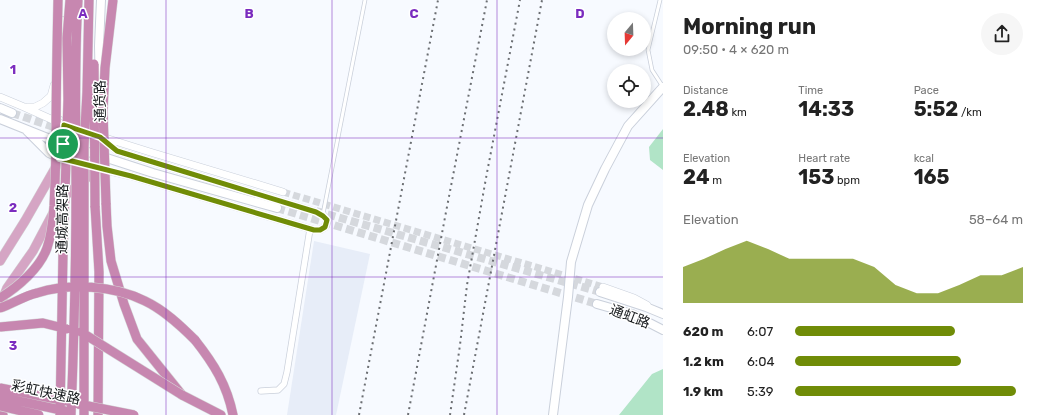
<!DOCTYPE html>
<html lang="en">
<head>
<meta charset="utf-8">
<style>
  body { margin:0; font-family:Rubik,"Noto Sans SC",sans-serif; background:#f6f6f6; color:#222; height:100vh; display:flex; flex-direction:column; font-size:15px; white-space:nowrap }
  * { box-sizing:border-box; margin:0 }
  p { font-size:13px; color:#767676 }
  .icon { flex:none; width:22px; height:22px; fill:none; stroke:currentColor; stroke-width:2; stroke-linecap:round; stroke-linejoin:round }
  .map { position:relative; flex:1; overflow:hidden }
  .details { display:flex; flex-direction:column; background:#fff; width:380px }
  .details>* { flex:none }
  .needle { width:26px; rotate:199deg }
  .buttons { position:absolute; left:607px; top:12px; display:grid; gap:8px }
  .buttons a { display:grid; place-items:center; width:44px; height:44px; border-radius:50%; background:#fff; box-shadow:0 2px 6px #0003; font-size:20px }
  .pin { position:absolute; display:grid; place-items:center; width:34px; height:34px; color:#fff; margin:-17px; border:2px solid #fff; border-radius:50%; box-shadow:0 1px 4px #0007 }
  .round { display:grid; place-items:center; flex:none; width:42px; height:42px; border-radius:21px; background:#f6f6f6 }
  .head { display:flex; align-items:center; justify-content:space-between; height:68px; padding:0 20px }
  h1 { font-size:22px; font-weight:700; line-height:30px }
  .stats { display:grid; grid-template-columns:repeat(3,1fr); gap:6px; height:68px; padding:4px 20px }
  .stats div { display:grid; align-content:center }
  .stats b { font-size:20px; font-weight:700 }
  .stats small { font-size:11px; font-weight:400 }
  .stats p { font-size:11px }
  .chart { height:112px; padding:8px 20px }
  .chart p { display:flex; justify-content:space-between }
  .chart svg { width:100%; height:72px; margin-top:4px; fill:#708c07; opacity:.7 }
  ul { padding:0 20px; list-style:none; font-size:13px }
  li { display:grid; grid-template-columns:64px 48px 1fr; align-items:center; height:30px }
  li i { height:10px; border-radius:5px; background:#708c07 }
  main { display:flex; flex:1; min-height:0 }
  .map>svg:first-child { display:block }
  .built { fill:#e7edf8 }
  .green { fill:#b1e4c7 }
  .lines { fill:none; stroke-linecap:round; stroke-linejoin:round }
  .tertiary-tunnel { stroke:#d5d8dd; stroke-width:7; stroke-dasharray:7 3.5; stroke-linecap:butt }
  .secondary-tunnel { stroke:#d5d8dd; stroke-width:8; stroke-dasharray:8 4; stroke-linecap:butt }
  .service-casing { stroke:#cad0db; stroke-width:4.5 }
  .minor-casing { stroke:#cad0db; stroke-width:7 }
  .tertiary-casing { stroke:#cad0db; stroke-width:8 }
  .secondary-casing { stroke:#cad0db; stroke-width:10 }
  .primary-casing { stroke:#d5d5d6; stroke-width:10 }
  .trunk-casing { stroke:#d5d5d6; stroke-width:10 }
  .service { stroke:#fff; stroke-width:3 }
  .minor { stroke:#fff; stroke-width:5.5 }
  .tertiary { stroke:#fff; stroke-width:7 }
  .secondary { stroke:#fff; stroke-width:8 }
  .primary { stroke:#d5a5c4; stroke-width:9 }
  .trunk { stroke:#c787b0; stroke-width:9 }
  .rail { stroke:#6b6e72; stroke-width:2; stroke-dasharray:2 4; stroke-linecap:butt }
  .trunk-bridge-casing { stroke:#d5d5d6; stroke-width:10; stroke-linecap:butt }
  .trunk-bridge { stroke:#c787b0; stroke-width:9 }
  .route-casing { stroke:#fff; stroke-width:8 }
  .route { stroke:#708c07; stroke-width:5 }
  .grid { fill:none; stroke:#7b2cbf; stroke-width:1; stroke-opacity:0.55 }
  .labels { text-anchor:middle; stroke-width:3; stroke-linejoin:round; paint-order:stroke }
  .street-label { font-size:14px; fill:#15181b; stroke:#fff }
  .grid-label { font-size:13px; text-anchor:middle; font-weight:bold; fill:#7b2cbf; stroke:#fff; stroke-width:3; stroke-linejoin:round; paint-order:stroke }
</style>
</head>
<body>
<main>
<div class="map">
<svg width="663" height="415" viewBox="0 0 663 415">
  <rect width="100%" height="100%" fill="#f7faff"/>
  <path class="built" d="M314,241L370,254L336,415H287Z"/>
  <path class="green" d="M663,129V170L650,160L649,147Z
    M663,369V415H619L652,374Z"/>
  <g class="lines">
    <path class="tertiary-tunnel" d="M283,192L603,287"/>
    <path class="secondary-tunnel" d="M12,113L72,133
      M277,208L597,304
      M316,211L600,292"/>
    <g class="service-casing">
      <path id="service" d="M660,0L648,50L652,70L663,87
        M323,214L365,0"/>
    </g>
    <g class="minor-casing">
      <path id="minor" d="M261,391L278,390L284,384L287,372L310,229"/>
    </g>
    <g class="tertiary-casing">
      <path id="tertiary" d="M0,97L24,107L64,125L150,152L283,192
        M27,107H35L43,103L51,96L54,85
        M101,169L131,176L314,230H320L325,227L327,220L323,215L316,212L117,151L102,138
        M603,287L634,298L647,305"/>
    </g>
    <g class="secondary-casing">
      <path id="secondary" d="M62,21L64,113
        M100,94L99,46L101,0
        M0,108L12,113
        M0,119L60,143
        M27,131L49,153L60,158
        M63,143L62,151L60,158L82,164
        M79,149L153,173L277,208
        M600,292L646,307L663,314
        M597,304L632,314L663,330
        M553,415L568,297L571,262L588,205L605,169L628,126L663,87"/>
    </g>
    <g class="primary-casing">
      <path id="primary" d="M0,261L25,221L57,165
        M3,298L7,288L33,251L60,200L101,166"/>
    </g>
    <g class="trunk-casing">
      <path id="trunk" d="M106,203L107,226L111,261L124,304L137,339L182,395L221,415
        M95,206L99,272L98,415
        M195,340C214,364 227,385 233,415
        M0,414L3,415"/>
    </g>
    <use href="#service" class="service"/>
    <use href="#minor" class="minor"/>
    <use href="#tertiary" class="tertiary"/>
    <use href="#secondary" class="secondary"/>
    <use href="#primary" class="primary"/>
    <use href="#trunk" class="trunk"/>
    <path class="rail" d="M359,415L438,0
      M408,415L446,212L487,0
      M450,415L460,345L467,285L486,178L520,0
      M464,415L542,0"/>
    <g class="trunk-bridge-casing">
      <path id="trunk-bridge" d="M94,64L95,206
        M106,203L103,111L105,68L113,0
        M0,298C18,287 40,268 47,248C52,234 53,220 54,206C55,184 56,162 56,140C56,93 57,47 58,0
        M0,308C12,304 24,296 37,293C70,283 113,285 145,301C164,310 180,325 195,340
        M0,327L43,323L67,329
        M81,332L182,395
        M0,388L66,401
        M0,397L65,411
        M78,404L134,415
        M0,406L39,415
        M60,415L63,254L68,100L67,38L70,0
        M71,415C74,339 76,264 76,188C76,125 74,62 78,0
        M84,415V146L87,92L89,0"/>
    </g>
    <use href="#trunk-bridge" class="trunk-bridge"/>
  </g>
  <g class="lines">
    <g class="route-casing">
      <path id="route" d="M64,125L100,137L117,151L316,212L323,216L327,220L325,227L320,230H314L131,176L60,158L62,151Z"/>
    </g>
    <use href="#route" class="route"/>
  </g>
  <path class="grid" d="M166,0V415M332,0V415M497,0V415M0,138H663M0,277H663"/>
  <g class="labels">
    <g class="street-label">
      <text transform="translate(100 101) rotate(-91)" y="5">通货路</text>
      <text transform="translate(62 219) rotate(-89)" y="5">通城高架路</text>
      <text transform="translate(630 316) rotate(21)" y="5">通虹路</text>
      <text transform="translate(46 392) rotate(12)" y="5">彩虹快速路</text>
    </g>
  </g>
  <g class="grid-label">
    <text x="83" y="18">A</text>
    <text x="249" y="18">B</text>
    <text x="414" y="18">C</text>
    <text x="580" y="18">D</text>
    <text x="13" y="74">1</text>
    <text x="13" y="212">2</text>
    <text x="13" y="350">3</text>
  </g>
</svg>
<div class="buttons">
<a><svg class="needle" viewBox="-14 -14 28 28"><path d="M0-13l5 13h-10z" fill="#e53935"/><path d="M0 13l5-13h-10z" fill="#767676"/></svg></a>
<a><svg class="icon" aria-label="locate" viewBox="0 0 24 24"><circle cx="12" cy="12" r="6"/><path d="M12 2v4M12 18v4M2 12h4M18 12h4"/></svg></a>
</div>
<div class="pin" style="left:63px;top:144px;background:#1e9e55"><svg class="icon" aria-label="arrive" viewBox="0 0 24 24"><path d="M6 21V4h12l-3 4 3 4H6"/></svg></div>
</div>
<section class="details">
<div class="head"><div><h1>Morning run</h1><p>09:50 · 4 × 620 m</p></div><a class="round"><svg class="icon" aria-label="share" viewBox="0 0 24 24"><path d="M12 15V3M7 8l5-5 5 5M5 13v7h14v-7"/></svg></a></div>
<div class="stats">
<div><p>Distance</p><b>2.48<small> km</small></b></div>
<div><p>Time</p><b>14:33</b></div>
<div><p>Pace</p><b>5:52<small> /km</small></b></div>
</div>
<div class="stats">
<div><p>Elevation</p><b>24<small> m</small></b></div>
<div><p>Heart rate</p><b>153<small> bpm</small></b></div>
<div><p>kcal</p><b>165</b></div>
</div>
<div class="chart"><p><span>Elevation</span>58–64 m</p>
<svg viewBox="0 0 160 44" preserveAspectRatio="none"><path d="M0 44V22L10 17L20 11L30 6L40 11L50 17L60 17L70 17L80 17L90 22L100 33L110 38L120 38L130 33L140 27L150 27L160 22V44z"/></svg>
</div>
<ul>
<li><b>620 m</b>6:07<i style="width:70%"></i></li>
<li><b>1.2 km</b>6:04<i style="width:73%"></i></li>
<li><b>1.9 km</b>5:39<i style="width:97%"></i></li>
</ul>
</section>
</main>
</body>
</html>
